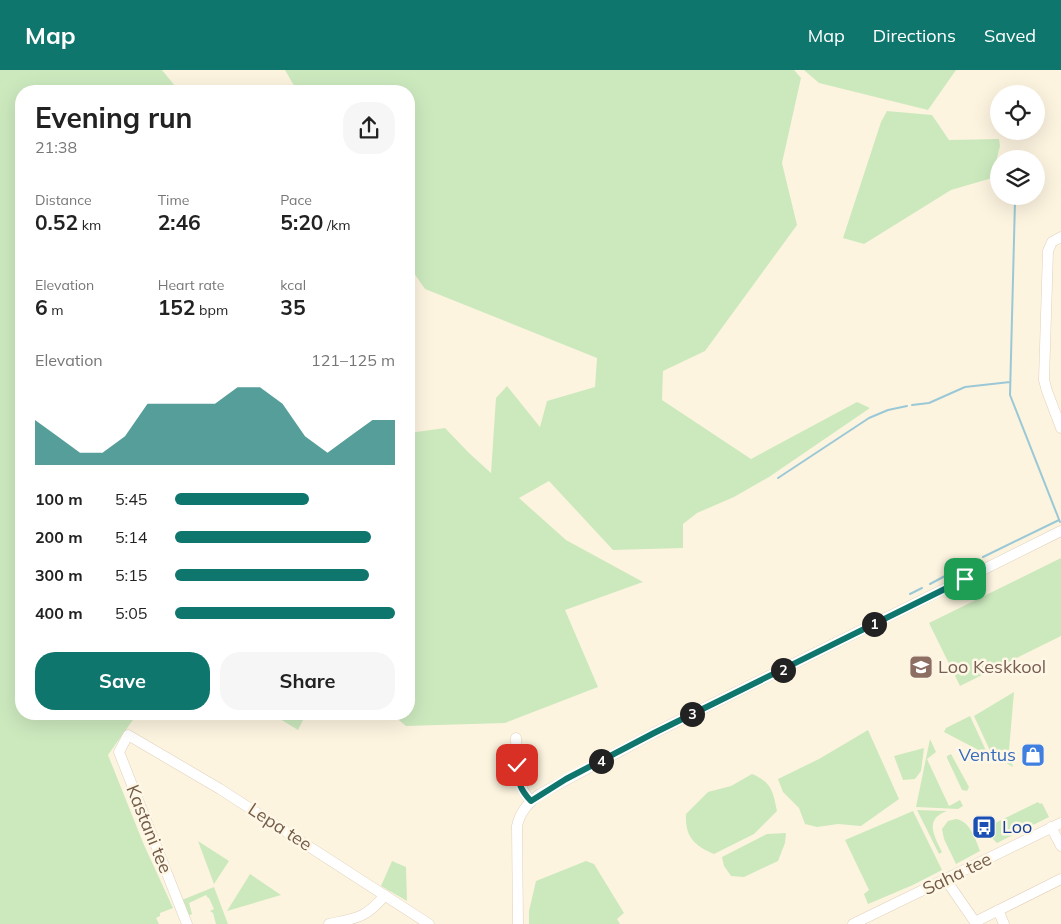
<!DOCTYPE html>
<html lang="en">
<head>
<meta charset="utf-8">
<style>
  body { margin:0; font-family:Mulish,sans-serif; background:#f6f6f6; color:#222; height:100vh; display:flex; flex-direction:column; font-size:19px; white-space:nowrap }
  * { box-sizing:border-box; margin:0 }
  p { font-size:16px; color:#767676 }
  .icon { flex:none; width:28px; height:28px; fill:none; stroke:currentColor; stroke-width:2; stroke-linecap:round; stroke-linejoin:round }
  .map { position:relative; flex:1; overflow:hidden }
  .details { position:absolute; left:15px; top:15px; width:400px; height:635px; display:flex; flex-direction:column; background:#fff; border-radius:20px; box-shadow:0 5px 20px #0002 }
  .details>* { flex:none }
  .fabs { position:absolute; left:990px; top:15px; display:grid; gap:10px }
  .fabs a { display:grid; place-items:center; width:55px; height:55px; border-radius:50%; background:#fff; box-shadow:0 5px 20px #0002; font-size:25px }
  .pin { position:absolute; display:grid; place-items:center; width:42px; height:42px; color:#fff; margin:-21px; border-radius:10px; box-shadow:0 2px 8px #0006 }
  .km { position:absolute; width:25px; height:25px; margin:-12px; border-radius:50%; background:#222; color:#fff; font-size:14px; line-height:25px; text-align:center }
  .round { display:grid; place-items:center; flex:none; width:52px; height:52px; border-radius:20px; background:#f6f6f6 }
  .headline { display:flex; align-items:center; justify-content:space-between; height:85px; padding:0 20px }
  h1 { font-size:28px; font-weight:700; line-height:38px }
  .metrics { display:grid; grid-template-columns:repeat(3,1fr); gap:8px; height:85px; padding:5px 20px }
  .metrics div { display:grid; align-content:center }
  .metrics b { font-size:21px; font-weight:700 }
  .metrics small { font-size:14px; font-weight:400 }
  .metrics p { font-size:14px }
  .chart { height:140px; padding:10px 20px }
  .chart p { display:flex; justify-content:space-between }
  .chart svg { width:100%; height:90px; margin-top:5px; fill:#0f766e; opacity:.7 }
  .action { display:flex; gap:10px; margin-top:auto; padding:10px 20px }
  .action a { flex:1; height:58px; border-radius:20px; background:#0f766e; color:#fff; font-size:20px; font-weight:700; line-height:58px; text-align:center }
  .action a+a { background:#f6f6f6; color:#222 }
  ul { padding:0 20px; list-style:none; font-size:16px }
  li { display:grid; grid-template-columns:80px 60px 1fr; align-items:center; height:38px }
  li i { height:12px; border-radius:6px; background:#0f766e }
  header { display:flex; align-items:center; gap:30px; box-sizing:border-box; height:70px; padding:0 25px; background:#0f766e; color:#fff }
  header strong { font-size:24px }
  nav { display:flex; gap:28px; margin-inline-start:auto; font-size:18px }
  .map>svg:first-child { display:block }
  .green { fill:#cce9be }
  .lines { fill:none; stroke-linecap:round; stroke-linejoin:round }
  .stream { stroke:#9bc8d7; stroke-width:2 }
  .minor-casing { stroke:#e0d0bc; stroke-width:11 }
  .minor { stroke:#fff; stroke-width:10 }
  .route-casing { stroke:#fff; stroke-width:10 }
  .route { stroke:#0f766e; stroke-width:6 }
  .labels { text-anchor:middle; stroke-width:5; stroke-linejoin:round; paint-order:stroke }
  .education-label { font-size:18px; fill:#785e54; stroke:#fff7e6; text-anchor:start }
  .shop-label { font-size:18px; fill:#366cbe; stroke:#fff7e6; text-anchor:end }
  .street-label { font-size:18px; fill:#725b47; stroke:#fff7e6 }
  .transit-label { font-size:18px; fill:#164399; stroke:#fff7e6; text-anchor:start }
</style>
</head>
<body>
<header>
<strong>Map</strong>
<nav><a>Map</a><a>Directions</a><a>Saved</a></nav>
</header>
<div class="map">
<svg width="1061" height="854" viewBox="0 0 1061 854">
  <rect width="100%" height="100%" fill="#fcf4df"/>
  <path class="green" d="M0,0H162L179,21H21V644H137L108,685L144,775L173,838L160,843V846L156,848L159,854H0Z
    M285,0H794L801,8L782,93L797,155L705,281L663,301L662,330L751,389L857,332L870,338L769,407L734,427L697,443L683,454V478L613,480L549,411L519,428L566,470L643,512L565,540L598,617L505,653L406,656L395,647V644H409V363L445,358L469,383L491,403L496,328L507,316L540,357L547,331L595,317L597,288L425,219L409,196V21H297Z
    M804,0H956L928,40L819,13Z
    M887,41L932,45L949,70L999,69L1000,76L992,108L951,120L864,174L843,168L881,52Z
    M1061,488V566L960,616L929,553Z
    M1014,622L1009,680L1013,697L992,685L974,646Z
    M272,644H306L298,660Z
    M970,646L988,685L944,662L946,658Z
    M868,660L899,729L861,756L838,754L817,757L805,754L799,738L783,722L778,709L819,689Z
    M930,669L936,682L927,689L949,736L960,730L963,736L958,739L916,737Z
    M924,678L921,701L915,709L903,710L894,686Z
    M951,684L969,717L967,721L962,720L947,688V686Z
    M752,704C772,712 773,722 777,741L754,764L714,784C693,775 685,766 686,744L708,722L731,716Z
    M1038,732L1040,734L1042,733L1049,747L997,773L992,768L987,759L989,756Z
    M917,740L947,741C924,749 934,766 942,782L939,784Z
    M913,741L942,800L913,815L868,834L864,824L869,820L845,770Z
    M956,749C970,751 976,770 980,781L956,794L944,769L942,759L948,751Z
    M786,763L785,773L778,791L744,807L731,806L724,796L722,787L767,764Z
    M198,771L229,791L214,814Z
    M392,791L406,797L407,831L381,816Z
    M586,791L594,794L624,843L617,849L620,854H529V841L536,811Z
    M250,804L281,825L227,841L247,809Z
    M214,817L228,854H216L213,843L210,841L214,839L209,828H208L206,825L189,833L192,844L188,846L182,830Z"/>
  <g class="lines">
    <path class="stream" d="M1018,126L1015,131L1010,325L1060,452
      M912,335L929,333L965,317L1010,312
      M778,408L869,348L888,340L907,336
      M983,487L1059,450
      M930,514L975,490
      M910,524L922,518"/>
    <g class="minor-casing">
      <path id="minor" d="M1061,167L1052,172L1048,181L1044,310L1047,321L1061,358
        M516,668C517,692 513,712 531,731
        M1051,757L1061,776
        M946,810L975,852L1061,809
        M998,840L1004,854
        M187,854L119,682L128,665L220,719L429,854
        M329,854C357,848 366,848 385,825
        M518,854L517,756C520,742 528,733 540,724L654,663L1061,461
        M853,854L1061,753"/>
    </g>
    <use href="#minor" class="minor"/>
  </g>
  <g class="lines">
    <g class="route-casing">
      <path id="route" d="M517,695C517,710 520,720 531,731L566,709L654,663L965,509"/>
    </g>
    <use href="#route" class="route"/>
  </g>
  <defs>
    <g id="school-square" transform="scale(1.25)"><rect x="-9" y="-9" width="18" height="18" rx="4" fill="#8d6e63" stroke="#fff7e6"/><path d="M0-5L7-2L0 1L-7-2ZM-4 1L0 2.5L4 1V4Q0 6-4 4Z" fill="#fff"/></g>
    <g id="shop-square" transform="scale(1.25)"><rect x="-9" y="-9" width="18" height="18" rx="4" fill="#3f7fe0" stroke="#fff7e6"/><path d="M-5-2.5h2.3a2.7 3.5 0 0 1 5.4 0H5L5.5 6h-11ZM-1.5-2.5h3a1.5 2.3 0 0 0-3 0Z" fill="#fff"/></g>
    <g id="bus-square" transform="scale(1.25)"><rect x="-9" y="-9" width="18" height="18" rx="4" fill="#1a4fb4" stroke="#fff7e6"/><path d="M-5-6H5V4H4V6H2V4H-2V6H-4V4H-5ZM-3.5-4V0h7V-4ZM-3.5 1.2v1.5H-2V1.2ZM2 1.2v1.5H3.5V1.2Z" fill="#fff"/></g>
  </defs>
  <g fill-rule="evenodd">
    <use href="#school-square" x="921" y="597"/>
    <use href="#shop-square" x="1033" y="685"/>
    <use href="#bus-square" x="984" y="757"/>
  </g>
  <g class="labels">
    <g class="education-label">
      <text x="938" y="603">Loo Keskkool</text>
    </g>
    <g class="shop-label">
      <text x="1016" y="691">Ventus</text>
    </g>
    <g class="street-label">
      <text transform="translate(280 757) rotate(33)" y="6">Lepa tee</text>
      <text transform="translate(149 759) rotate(68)" y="6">Kastani tee</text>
      <text transform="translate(957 804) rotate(-26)" y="6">Saha tee</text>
    </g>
    <g class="transit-label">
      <text x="1002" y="763">Loo</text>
    </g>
  </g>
</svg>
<div class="fabs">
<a><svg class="icon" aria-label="locate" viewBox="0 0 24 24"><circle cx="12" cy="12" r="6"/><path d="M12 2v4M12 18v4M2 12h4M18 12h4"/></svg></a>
<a><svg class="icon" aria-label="layers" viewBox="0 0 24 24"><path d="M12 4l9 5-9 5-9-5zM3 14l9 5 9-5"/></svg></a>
</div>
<div class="pin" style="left:965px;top:509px;background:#1e9e55"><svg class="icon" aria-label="arrive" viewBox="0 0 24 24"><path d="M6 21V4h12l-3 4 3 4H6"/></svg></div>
<div class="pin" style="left:517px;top:695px;background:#d93025"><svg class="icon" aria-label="check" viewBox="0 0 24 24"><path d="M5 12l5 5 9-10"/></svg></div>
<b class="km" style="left:874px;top:554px">1</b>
<b class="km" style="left:783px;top:600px">2</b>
<b class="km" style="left:692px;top:644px">3</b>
<b class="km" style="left:601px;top:691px">4</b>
<section class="details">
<div class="headline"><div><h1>Evening run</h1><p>21:38</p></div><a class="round"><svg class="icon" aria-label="share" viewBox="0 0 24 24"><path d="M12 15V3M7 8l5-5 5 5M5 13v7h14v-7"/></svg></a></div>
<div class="metrics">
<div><p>Distance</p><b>0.52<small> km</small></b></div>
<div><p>Time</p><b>2:46</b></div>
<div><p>Pace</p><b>5:20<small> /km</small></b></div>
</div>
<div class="metrics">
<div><p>Elevation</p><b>6<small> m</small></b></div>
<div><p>Heart rate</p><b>152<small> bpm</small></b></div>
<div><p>kcal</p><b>35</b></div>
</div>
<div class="chart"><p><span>Elevation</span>121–125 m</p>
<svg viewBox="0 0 160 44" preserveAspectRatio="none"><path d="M0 44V22L10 30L20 38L30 38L40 30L50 14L60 14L70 14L80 14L90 6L100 6L110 14L120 30L130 38L140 30L150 22L160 22V44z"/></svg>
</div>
<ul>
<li><b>100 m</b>5:45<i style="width:61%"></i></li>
<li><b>200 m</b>5:14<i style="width:89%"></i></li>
<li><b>300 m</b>5:15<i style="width:88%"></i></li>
<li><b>400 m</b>5:05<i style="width:100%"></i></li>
</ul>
<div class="action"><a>Save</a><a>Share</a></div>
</section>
</div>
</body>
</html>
